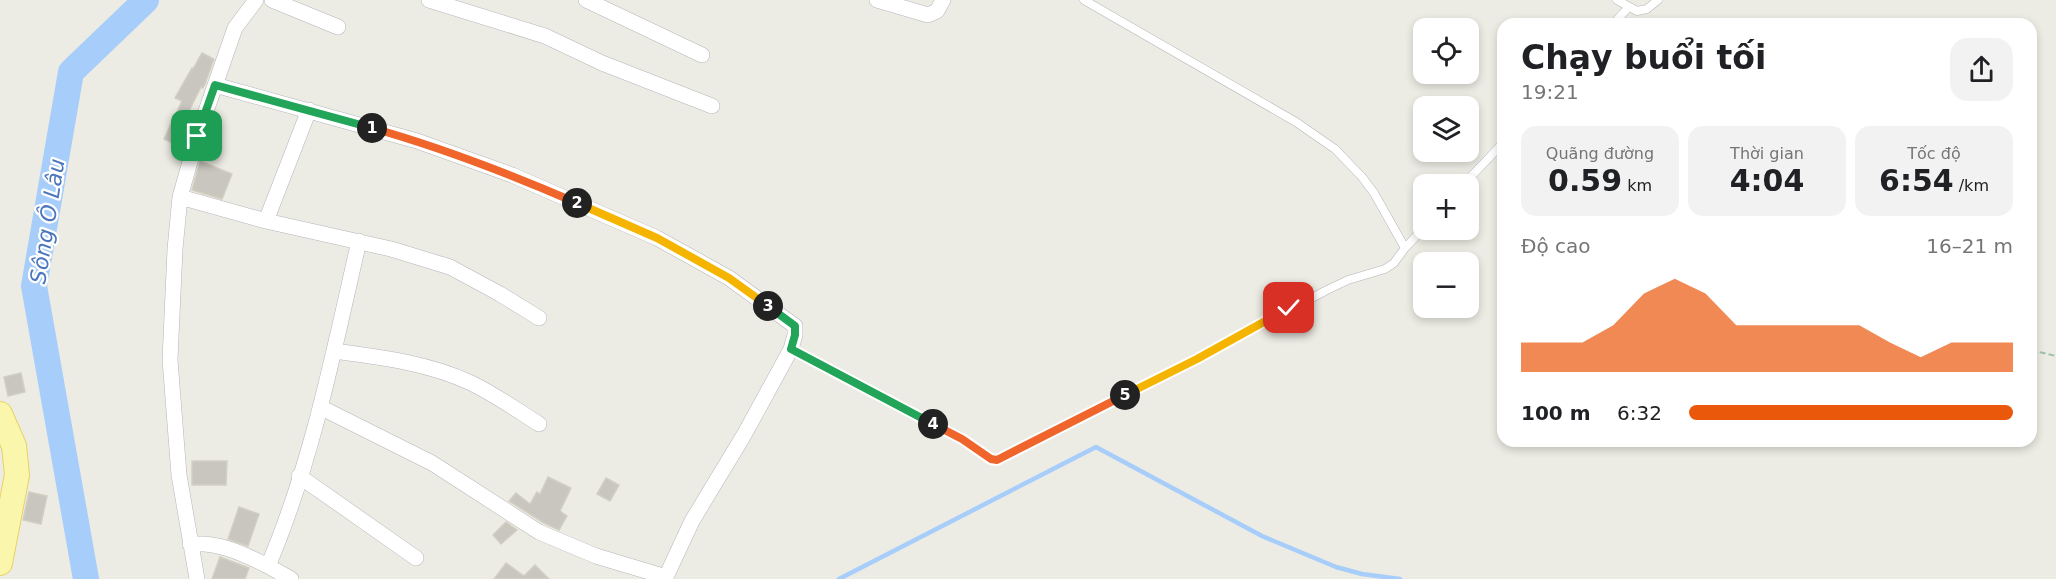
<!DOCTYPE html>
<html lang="vi">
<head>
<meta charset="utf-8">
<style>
  body { margin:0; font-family:"DejaVu Sans",sans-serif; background:#f2f2f2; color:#202124; height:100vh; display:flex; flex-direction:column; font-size:22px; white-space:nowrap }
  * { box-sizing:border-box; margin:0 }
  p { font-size:20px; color:#757577 }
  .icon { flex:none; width:33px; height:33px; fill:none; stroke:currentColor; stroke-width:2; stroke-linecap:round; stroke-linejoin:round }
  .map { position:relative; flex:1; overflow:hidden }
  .panel { position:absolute; left:1497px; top:18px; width:540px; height:429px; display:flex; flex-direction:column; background:#fff; border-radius:18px; box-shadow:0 3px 9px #0003 }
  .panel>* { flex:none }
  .controls { position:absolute; left:1413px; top:18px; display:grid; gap:12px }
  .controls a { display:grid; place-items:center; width:66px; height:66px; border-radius:12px; background:#fff; box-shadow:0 3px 9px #0003; font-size:30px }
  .pin { position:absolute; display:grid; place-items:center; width:51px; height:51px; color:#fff; margin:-26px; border-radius:12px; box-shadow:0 3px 9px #0006 }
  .km { position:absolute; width:30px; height:30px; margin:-15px; border-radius:50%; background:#222; color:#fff; font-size:16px; line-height:30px; text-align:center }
  .round { display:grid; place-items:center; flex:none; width:63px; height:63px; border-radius:18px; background:#f2f2f2 }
  .headline { display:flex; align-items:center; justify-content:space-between; height:102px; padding:0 24px }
  h1 { font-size:33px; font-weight:800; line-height:45px }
  .stats { display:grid; grid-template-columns:repeat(3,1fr); gap:9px; height:102px; padding:6px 24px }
  .stats div { display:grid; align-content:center; border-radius:15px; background:#f2f2f2; text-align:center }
  .stats b { font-size:30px; font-weight:800 }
  .stats small { font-size:16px; font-weight:400 }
  .stats p { font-size:16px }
  .chart { height:168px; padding:12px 24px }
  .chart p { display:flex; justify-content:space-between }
  .chart svg { width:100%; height:108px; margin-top:6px; fill:#ea580c; opacity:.7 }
  ul { padding:0 24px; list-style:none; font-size:20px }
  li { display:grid; grid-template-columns:96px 72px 1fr; align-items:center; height:45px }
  li i { height:15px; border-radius:8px; background:#ea580c }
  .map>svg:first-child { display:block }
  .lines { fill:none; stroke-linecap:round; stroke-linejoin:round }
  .stream { stroke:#a7cdfa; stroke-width:4.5 }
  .river { stroke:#a7cdfa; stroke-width:26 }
  .building { fill:#c9c6c0; stroke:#d2cfc2; stroke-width:1.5 }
  .lane-casing { stroke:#b4b5ba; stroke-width:9 }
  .street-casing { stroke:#b4b5ba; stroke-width:16 }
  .primary-casing { stroke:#e9d261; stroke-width:26 }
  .path { stroke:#9cc4ab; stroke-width:2; stroke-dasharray:6 3; stroke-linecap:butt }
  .lane { stroke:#fff; stroke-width:8 }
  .street { stroke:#fff; stroke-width:15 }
  .primary { stroke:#faf6ac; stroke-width:24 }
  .split-1-casing { stroke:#fff; stroke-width:12 }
  .split-2-casing { stroke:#fff; stroke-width:12 }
  .split-3-casing { stroke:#fff; stroke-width:12 }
  .split-4-casing { stroke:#fff; stroke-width:12 }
  .split-5-casing { stroke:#fff; stroke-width:12 }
  .split-6-casing { stroke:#fff; stroke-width:12 }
  .split-1 { stroke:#22a559; stroke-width:8 }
  .split-2 { stroke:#f0652b; stroke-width:8 }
  .split-3 { stroke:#f5b400; stroke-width:8 }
  .split-4 { stroke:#22a559; stroke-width:8 }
  .split-5 { stroke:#f0652b; stroke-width:8 }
  .split-6 { stroke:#f5b400; stroke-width:8 }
  .labels { text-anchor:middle; stroke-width:4.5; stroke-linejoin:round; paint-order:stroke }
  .water-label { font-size:22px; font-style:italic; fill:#4b76bc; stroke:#fff }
</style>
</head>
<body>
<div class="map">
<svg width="2056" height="579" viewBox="0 0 2056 579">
  <rect width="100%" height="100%" fill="#edece4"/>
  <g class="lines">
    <path class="stream" d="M839,579L1096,447L1262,536L1336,567L1362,574L1400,579"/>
    <path class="river" d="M86,579L34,286L71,72L146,0"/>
  </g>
  <path class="building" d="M202,53L214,59L205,84L203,88L201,87L186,117L190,118L176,145L164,139L182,101L175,98L192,68L193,69Z
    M200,161L232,174L222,199L192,190Z
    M21,373L25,392L8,396L4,377Z
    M192,461H227L226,485H192Z
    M548,477L571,488L560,511L567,516L559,530L544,523L509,501L516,493L530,504L537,492L540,494Z
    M606,478L619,485L610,501L597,494Z
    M29,492L47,496L41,524L23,520Z
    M239,507L259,514L248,546L228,539Z
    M506,522L517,530L501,544L493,535Z
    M220,557L249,568L245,579H212Z
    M506,563L524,576L535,565L549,579H494Z"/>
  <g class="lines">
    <g class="lane-casing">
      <path id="lane" d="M1084,0L1296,122L1335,149L1362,177L1374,193L1405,248
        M1617,0L1637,11L1647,9L1658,0
        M1613,24L1628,8
        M1464,184L1503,143
        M791,349L962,439L991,459L997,461L1197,359L1327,290L1348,280L1385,269L1394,263L1405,248L1424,228"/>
    </g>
    <g class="street-casing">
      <path id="street" d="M272,0L338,27
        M429,0L545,36L602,63L712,106
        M586,0L702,55
        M877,0L928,15L937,11L943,0
        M215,85L417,141L512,175L657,238L729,278L795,326V335L791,349L744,435L692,521L665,579
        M180,197L266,221L391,249L450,267L500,294L539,318
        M266,221L309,110
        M334,351C379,357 429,363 471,383C494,394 517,410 539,424
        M320,407L432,463L539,532L596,556L666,577
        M299,476L416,558
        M190,544C219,542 242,553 268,566C312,463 334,350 359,241
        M268,566L291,579
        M197,579L179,475L170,360L175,249L180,197L197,137L235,28L256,0"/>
    </g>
    <g class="primary-casing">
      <path id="primary" d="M0,414L14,446L17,475L0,563"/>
    </g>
    <path class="path" d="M1651,19L1657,24
      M2031,350L2056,356"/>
    <use href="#lane" class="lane"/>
    <use href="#street" class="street"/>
    <use href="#primary" class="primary"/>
  </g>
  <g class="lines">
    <g class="split-1-casing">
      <path id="split-1" d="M197,136L215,85L372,128"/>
    </g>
    <g class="split-2-casing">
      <path id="split-2" d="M372,128C443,148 510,174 577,203"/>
    </g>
    <g class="split-3-casing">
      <path id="split-3" d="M577,203L657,238L729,278L768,306"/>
    </g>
    <g class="split-4-casing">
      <path id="split-4" d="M768,306L795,326V335L791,349L933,424"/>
    </g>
    <g class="split-5-casing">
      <path id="split-5" d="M933,424L962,439L991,459L997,460L1125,395"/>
    </g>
    <g class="split-6-casing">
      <path id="split-6" d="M1125,395L1197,359L1289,308"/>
    </g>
    <use href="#split-1" class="split-1"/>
    <use href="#split-2" class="split-2"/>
    <use href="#split-3" class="split-3"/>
    <use href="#split-4" class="split-4"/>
    <use href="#split-5" class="split-5"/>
    <use href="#split-6" class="split-6"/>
  </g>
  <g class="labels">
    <g class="water-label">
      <text transform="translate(47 221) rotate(-81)" y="8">Sông Ô Lâu</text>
    </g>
  </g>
</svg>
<div class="controls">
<a><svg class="icon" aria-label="locate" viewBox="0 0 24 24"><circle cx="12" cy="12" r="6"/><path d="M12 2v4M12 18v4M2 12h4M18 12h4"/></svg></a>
<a><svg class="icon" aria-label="layers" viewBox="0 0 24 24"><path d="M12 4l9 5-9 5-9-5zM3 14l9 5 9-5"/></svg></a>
<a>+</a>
<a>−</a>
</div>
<div class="pin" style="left:197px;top:136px;background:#1e9e55"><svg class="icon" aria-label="arrive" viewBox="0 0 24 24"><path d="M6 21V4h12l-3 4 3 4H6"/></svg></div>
<div class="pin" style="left:1289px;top:308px;background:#d93025"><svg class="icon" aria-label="check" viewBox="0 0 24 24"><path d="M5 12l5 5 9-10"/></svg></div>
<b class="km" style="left:372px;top:128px">1</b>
<b class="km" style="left:577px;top:203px">2</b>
<b class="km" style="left:768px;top:306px">3</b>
<b class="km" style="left:933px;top:424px">4</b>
<b class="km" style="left:1125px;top:395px">5</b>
<section class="panel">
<div class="headline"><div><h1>Chạy buổi tối</h1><p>19:21</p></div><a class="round"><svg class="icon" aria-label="share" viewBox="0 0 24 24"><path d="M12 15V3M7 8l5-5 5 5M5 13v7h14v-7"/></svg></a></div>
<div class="stats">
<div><p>Quãng đường</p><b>0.59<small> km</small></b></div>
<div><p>Thời gian</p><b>4:04</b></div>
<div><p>Tốc độ</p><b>6:54<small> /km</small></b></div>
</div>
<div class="chart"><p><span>Độ cao</span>16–21 m</p>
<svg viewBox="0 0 160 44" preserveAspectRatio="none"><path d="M0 44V32L10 32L20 32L30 25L40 12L50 6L60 12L70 25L80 25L90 25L100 25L110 25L120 32L130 38L140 32L150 32L160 32V44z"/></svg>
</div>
<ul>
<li><b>100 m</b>6:32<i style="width:100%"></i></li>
</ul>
</section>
</div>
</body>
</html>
